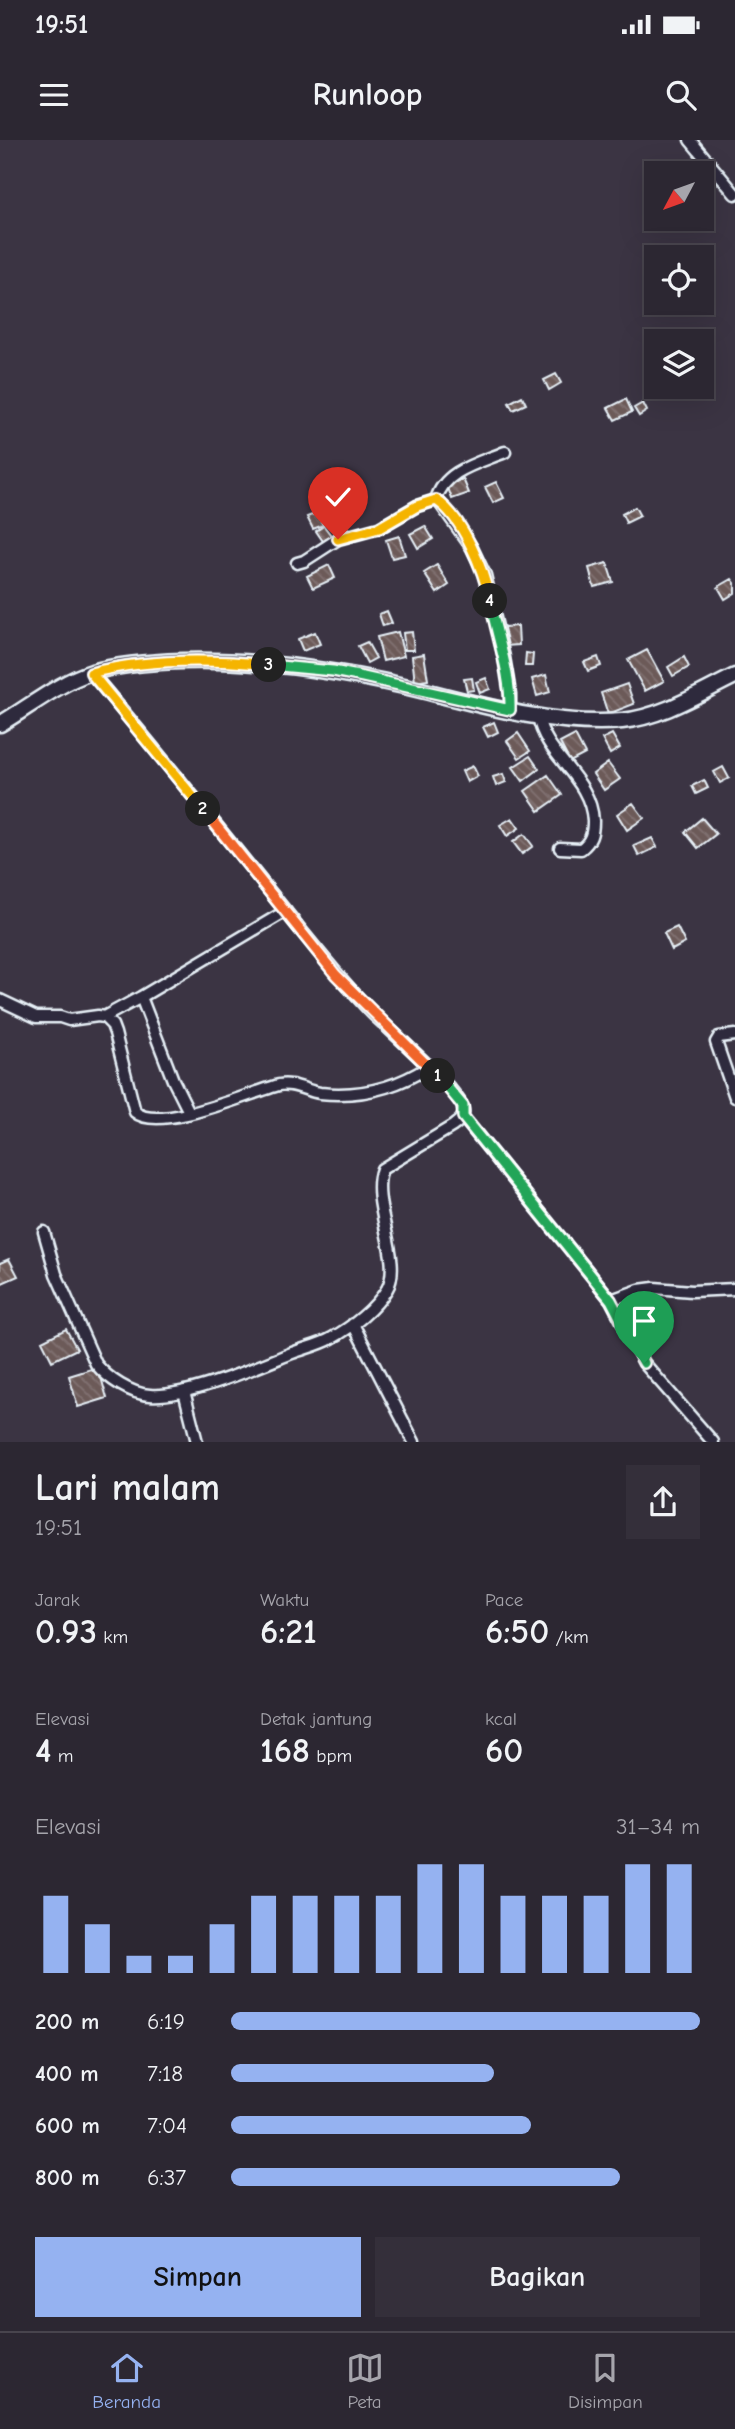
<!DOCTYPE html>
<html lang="id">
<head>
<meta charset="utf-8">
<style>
  body { margin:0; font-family:"Comic Neue",sans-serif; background:#342f3a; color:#f1f3f6; height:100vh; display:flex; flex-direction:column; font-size:26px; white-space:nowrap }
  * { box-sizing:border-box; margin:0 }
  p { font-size:23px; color:#a6a5ac }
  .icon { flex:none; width:38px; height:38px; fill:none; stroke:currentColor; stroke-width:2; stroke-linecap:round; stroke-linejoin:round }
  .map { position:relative; height:1302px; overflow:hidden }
  .panel { display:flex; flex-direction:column; background:#2c2732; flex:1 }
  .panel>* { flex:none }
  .needle { width:46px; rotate:229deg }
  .buttons { position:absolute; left:644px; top:21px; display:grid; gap:14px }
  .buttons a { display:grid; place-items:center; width:70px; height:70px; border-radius:0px; background:#2c2732; box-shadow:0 7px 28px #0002,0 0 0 2px #48444d; font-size:35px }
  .pin { position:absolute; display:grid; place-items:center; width:60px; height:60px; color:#fff; margin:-72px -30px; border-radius:50% 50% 50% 0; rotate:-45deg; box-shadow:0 0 7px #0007 }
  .pin .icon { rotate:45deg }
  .km { position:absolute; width:35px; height:35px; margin:-18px; border-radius:50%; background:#222; color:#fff; font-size:19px; line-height:35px; text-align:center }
  .round { display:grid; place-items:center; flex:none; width:74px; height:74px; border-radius:0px; background:#342f3a }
  .head { display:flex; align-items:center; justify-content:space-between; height:119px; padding:0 35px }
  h1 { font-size:38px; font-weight:700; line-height:52px }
  .figures { display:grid; grid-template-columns:repeat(3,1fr); gap:10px; height:119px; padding:7px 35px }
  .figures div { display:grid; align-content:center }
  .figures b { font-size:35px; font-weight:700 }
  .figures small { font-size:19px; font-weight:400 }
  .figures p { font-size:19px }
  .chart { height:196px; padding:14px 35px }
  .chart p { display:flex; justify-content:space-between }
  .chart svg { width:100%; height:126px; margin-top:7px; stroke:#95b2f1; stroke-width:6 }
  .cta { display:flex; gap:14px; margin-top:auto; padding:14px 35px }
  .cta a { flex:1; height:80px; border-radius:0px; background:#95b2f1; color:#111; font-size:28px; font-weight:700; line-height:80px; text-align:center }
  .cta a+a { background:#342f3a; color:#f1f3f6 }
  ul { padding:0 35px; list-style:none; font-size:23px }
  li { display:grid; grid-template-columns:112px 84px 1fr; align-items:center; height:52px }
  li i { height:18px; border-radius:9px; background:#95b2f1 }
  .status { display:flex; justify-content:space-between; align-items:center; height:49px; padding:0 35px; background:#2c2732; direction:ltr }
  .status svg { height:19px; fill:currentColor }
  header { display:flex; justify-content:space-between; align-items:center; height:91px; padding:0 35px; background:#2c2732; font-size:32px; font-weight:700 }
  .dock { display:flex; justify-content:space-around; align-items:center; height:98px; border-top:2px solid #48444d; background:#2c2732; font-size:19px; color:#a6a5ac }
  .dock a { display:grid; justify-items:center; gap:4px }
  .dock .active { color:#95b2f1 }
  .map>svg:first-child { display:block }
  .building { fill:url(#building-back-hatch); stroke:#e8f1f8; stroke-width:2 }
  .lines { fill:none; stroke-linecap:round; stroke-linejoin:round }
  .minor-casing { stroke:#e8f1f8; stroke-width:15 }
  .secondary-casing { stroke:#e8f1f8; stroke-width:19 }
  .minor { stroke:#2f2a3d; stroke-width:10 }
  .secondary { stroke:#2f2a3d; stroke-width:14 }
  .split-1-casing { stroke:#fff; stroke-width:14 }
  .split-2-casing { stroke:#fff; stroke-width:14 }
  .split-3-casing { stroke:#fff; stroke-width:14 }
  .split-4-casing { stroke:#fff; stroke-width:14 }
  .split-5-casing { stroke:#fff; stroke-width:14 }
  .split-1 { stroke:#22a559; stroke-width:9 }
  .split-2 { stroke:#f0652b; stroke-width:9 }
  .split-3 { stroke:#f5b400; stroke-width:9 }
  .split-4 { stroke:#22a559; stroke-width:9 }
  .split-5 { stroke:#f5b400; stroke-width:9 }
</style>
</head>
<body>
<div class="status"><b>19:51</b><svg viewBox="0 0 49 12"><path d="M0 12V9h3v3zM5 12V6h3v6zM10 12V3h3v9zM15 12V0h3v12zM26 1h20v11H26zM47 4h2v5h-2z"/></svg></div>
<header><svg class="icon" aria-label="menu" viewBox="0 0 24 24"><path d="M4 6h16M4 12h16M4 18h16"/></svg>Runloop<svg class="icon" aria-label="search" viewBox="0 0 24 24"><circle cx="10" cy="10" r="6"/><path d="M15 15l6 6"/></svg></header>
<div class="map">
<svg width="735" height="1302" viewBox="0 0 735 1302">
  <defs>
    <pattern id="building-back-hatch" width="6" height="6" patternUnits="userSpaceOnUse" patternTransform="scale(1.75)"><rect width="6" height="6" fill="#6c5a59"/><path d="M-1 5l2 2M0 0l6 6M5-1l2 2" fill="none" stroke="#817272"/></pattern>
  </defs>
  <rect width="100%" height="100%" fill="#3b3443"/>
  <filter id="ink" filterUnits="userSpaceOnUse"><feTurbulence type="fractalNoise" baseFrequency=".0143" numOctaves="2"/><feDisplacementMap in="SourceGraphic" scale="14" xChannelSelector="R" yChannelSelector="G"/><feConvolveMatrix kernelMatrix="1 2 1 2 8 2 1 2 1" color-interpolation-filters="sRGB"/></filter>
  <g filter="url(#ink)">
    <path class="building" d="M556,234L561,243L549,250L544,240Z
      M522,256L526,264L513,270L509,263Z
      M626,259L632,272L615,280L608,268Z
      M643,263L647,271L639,276L634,268Z
      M463,339L469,353L452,359L447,345Z
      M496,342L504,358L493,363L485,347Z
      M635,367L640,376L626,383L622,374Z
      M317,373L323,385L313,389L307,377Z
      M342,383L347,393L338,398L333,387Z
      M324,386L333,398L325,404L316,391Z
      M425,386L433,399L418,408L410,394Z
      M399,396L405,415L392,418L386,400Z
      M607,423L613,442L594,447L589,428Z
      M329,425L335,438L313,448L307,436Z
      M437,425L449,445L437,453L424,433Z
      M732,439L735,443V453L725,459L718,447Z
      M387,471L392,483L383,486L379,474Z
      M518,486L519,505L505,506L504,487Z
      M315,492L320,504L303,511L298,499Z
      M398,492L404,516L383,521L377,497Z
      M412,492L414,510H405L403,493Z
      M367,502L376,518L367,523L358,506Z
      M647,510L664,541L645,551L628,520Z
      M526,513L533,514L532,526H525Z
      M424,514L428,540L415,542L412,516Z
      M598,517L601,526L588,531L584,522Z
      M684,517L689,527L673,536L668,527Z
      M546,535L550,552L537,556L532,539Z
      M472,538L474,550L467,551L464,539Z
      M486,538L490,549L480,553L476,542Z
      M627,544L634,564L608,574L601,553Z
      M494,582L498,592L488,597L483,587Z
      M518,593L530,611L519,618L507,601Z
      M612,594L620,608L610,614L602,599Z
      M575,595L585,614L570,622L560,603Z
      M530,616L539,629L523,641L513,627Z
      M608,623L620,639L604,650L593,634Z
      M473,626L478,636L467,642L462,631Z
      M723,627L729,638L720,643L714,632Z
      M503,634L506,642L496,646L493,637Z
      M548,635L562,655L539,671L525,651Z
      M704,640L708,648L696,654L692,646Z
      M633,663L644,678L627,690L617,674Z
      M512,678L519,688L507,696L500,685Z
      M702,678L716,694L698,708L685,692Z
      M524,694L533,706L522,714L513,702Z
      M652,698L657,707L639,716L634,706Z
      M677,787L685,803L672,810L664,793Z
      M9,1119L18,1136L0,1144V1123Z
      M66,1189L77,1209L52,1221L42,1201Z
      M98,1227L107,1258L78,1267L69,1236Z"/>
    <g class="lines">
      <g class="minor-casing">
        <path id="minor" d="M690,0L735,54
          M436,360C444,330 479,323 505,312
          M297,423L304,421L338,399L379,388L417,366L436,360L439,362L472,408L485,435L504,517L510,554V570
          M538,576C545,617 591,637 593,681C593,694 591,701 581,709L560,708
          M0,860L36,877H60L69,880L98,876L104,877L112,885L115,893L135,972C159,993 249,953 279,945C293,942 306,951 320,953C359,957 396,948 428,927
          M104,877L141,857
          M735,895L719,897L716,902L735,957
          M189,972L173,940L141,857L286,771
          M463,977L611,1160L644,1223L713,1302
          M44,1092L56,1134L96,1224C108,1239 131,1254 150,1255C186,1258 257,1227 292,1213C305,1208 320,1205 332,1198C352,1187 375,1169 387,1149C404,1120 369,1063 382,1029L453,986C459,981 465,978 463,969C460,950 389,890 372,873C333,832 299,787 263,743C206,672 150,602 91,533
          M611,1160L639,1150L654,1148L692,1151L735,1149
          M353,1184L414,1302
          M184,1251L197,1302"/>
      </g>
      <g class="secondary-casing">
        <path id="secondary" d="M0,584C29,567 60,542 92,532C121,524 152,522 182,521C265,519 348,532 429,552C487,567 562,587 622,581C662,577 700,553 735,536"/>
      </g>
      <use href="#minor" class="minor"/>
      <use href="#secondary" class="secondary"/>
    </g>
  </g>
  <g class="lines" filter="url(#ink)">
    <g class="split-1-casing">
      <path id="split-1" d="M438,936L463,966V977L611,1160L644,1223"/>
    </g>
    <g class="split-2-casing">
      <path id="split-2" d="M203,669L336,835L438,936"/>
    </g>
    <g class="split-3-casing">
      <path id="split-3" d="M203,669L91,533C149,518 210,519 269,525"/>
    </g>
    <g class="split-4-casing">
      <path id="split-4" d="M269,525L333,531L363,537L510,570C511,533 497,498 490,461"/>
    </g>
    <g class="split-5-casing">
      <path id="split-5" d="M338,399L379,388L417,366L436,360C463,377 484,431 490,461"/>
    </g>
    <use href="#split-1" class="split-1"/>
    <use href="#split-2" class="split-2"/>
    <use href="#split-3" class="split-3"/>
    <use href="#split-4" class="split-4"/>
    <use href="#split-5" class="split-5"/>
  </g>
</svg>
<div class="buttons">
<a><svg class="needle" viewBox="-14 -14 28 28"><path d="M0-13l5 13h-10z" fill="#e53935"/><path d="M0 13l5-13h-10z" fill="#a6a5ac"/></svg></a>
<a><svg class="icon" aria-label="locate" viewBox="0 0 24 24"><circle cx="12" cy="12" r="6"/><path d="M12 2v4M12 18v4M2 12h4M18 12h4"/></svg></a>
<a><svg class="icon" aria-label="layers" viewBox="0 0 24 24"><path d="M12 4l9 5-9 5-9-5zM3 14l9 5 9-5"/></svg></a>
</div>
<div class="pin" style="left:644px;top:1223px;background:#1e9e55"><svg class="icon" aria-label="arrive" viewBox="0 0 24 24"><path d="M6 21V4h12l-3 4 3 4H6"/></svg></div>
<div class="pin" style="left:338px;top:399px;background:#d93025"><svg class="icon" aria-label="check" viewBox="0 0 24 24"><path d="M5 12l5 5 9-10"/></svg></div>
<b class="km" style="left:438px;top:936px">1</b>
<b class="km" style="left:203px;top:669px">2</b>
<b class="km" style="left:269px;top:525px">3</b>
<b class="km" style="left:490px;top:461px">4</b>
</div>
<section class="panel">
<div class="head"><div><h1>Lari malam</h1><p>19:51</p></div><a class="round"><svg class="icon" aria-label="share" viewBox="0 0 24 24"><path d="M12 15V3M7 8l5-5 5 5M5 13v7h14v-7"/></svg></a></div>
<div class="figures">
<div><p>Jarak</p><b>0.93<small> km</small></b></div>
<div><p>Waktu</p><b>6:21</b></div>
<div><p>Pace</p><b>6:50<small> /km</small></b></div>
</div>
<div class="figures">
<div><p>Elevasi</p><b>4<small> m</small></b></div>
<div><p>Detak jantung</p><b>168<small> bpm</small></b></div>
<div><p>kcal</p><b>60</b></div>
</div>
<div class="chart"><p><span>Elevasi</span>31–34 m</p>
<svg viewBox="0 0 160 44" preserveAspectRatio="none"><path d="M5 44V17M15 44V27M25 44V38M35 44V38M45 44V27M55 44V17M65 44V17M75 44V17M85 44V17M95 44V6M105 44V6M115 44V17M125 44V17M135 44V17M145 44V6M155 44V6"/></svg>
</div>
<ul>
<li><b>200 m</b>6:19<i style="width:100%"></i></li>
<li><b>400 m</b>7:18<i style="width:56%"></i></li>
<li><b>600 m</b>7:04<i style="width:64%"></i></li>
<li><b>800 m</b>6:37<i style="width:83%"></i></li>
</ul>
<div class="cta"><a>Simpan</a><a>Bagikan</a></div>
</section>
<nav class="dock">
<a class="active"><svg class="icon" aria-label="home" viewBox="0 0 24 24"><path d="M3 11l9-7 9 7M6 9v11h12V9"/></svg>Beranda</a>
<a><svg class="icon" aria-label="map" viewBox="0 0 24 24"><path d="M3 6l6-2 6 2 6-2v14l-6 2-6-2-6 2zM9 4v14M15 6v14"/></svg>Peta</a>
<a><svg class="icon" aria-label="saved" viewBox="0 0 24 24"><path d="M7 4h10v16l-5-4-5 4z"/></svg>Disimpan</a>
</nav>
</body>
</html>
